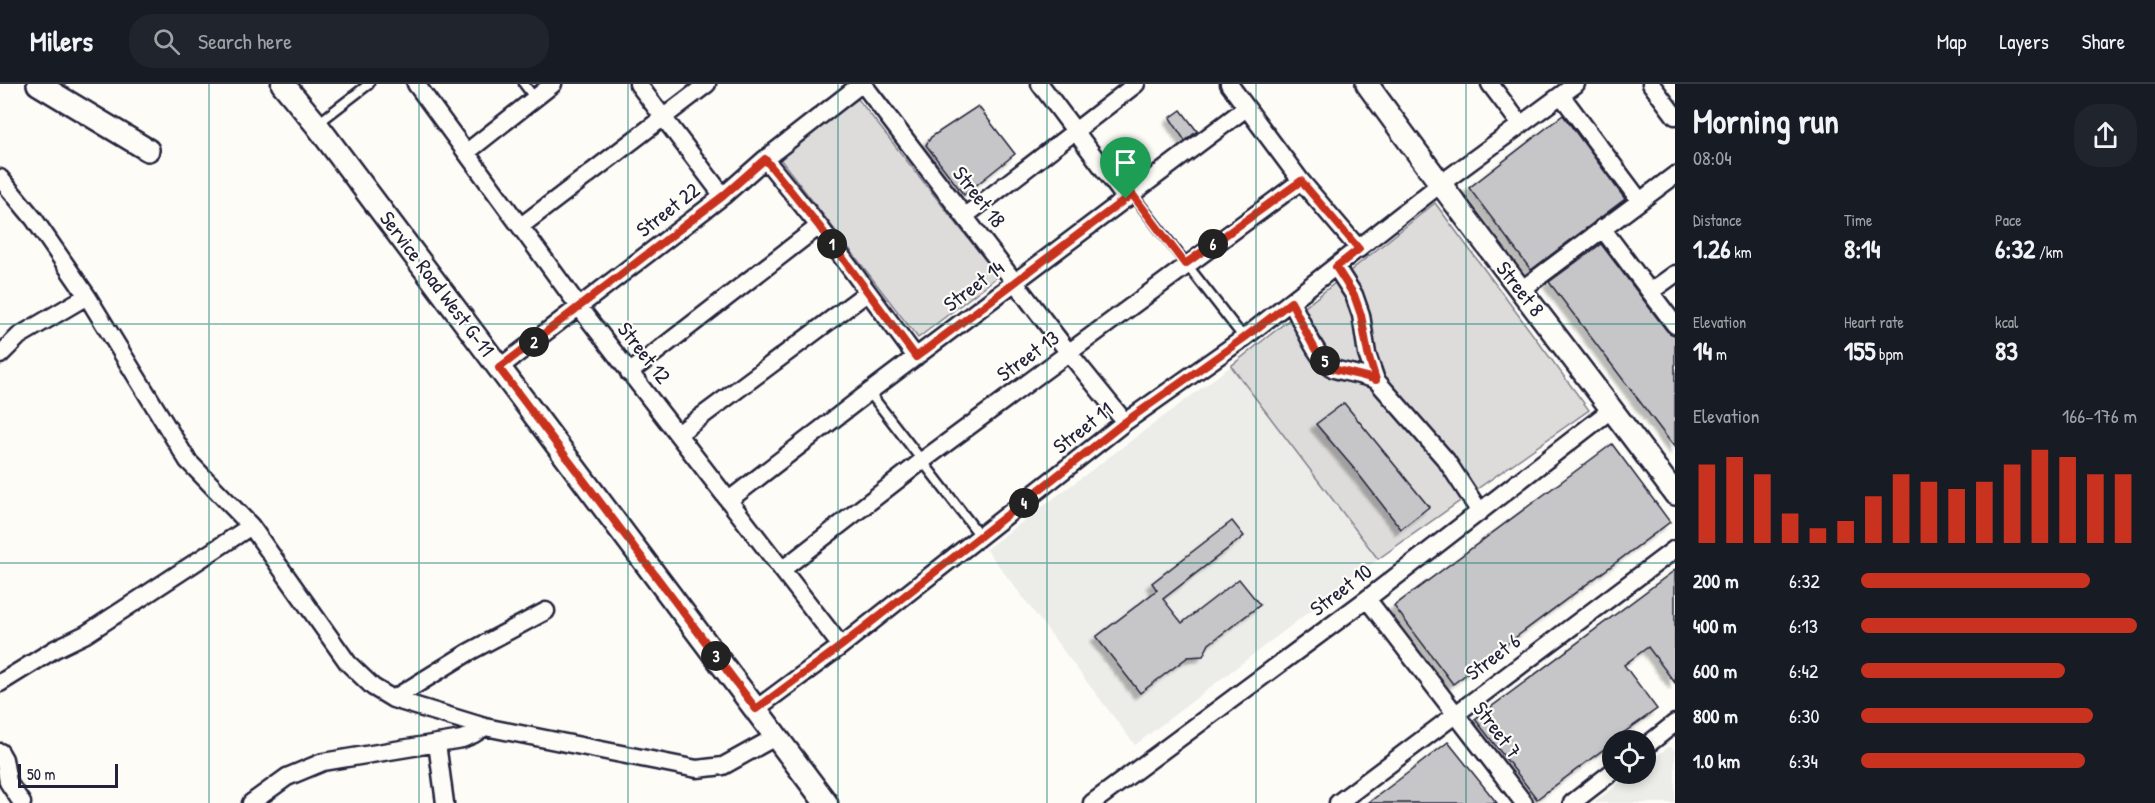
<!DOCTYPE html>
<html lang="en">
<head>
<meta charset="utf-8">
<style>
  body { margin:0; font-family:"Patrick Hand",sans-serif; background:#20242c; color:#f1f3f6; height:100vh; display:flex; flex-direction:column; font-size:22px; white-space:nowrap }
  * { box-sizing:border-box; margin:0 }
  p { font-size:20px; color:#9ea1a6 }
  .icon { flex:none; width:33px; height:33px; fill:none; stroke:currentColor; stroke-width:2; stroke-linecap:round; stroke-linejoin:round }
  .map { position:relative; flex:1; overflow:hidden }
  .sheet { display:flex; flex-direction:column; background:#171b24; width:480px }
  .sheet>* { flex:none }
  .controls { position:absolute; left:1602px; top:646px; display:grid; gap:12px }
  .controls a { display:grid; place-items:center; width:54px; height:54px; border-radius:50%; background:#171b24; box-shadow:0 3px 9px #0003; font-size:30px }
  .scale { position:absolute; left:18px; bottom:15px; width:100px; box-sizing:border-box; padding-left:6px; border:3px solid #22223b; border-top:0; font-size:16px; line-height:21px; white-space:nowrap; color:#22223b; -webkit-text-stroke:4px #fdfcf7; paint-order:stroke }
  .pin { position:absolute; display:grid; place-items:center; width:51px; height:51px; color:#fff; margin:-62px -26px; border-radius:50% 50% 50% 0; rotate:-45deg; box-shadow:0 0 6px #0007 }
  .pin .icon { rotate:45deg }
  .km { position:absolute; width:30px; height:30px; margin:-15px; border-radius:50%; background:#222; color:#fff; font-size:16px; line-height:30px; text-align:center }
  .round { display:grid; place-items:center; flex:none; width:63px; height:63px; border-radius:24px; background:#20242c }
  .headline { display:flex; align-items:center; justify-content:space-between; height:102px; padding:0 18px }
  h1 { font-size:33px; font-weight:700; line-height:45px }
  .stats { display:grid; grid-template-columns:repeat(3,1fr); gap:9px; height:102px; padding:6px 18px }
  .stats div { display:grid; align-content:center }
  .stats b { font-size:26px; font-weight:700 }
  .stats small { font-size:16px; font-weight:400 }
  .stats p { font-size:16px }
  .chart { height:168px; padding:12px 18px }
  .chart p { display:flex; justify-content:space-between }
  .chart svg { width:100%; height:108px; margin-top:6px; stroke:#c8321e; stroke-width:6 }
  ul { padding:0 18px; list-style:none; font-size:20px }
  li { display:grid; grid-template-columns:96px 72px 1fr; align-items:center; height:45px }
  li i { height:15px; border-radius:8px; background:#c8321e }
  header { display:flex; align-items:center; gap:36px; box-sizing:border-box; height:84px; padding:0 30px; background:#171b24; border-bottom:2px solid #363941 }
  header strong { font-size:28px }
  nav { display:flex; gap:33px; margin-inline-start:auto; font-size:21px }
  .search { width:420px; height:54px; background:#20242c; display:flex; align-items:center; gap:15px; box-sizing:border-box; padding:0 21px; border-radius:24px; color:#9ea1a6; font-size:22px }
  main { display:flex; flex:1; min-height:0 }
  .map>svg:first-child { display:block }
  .built { fill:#ecece9 }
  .green { fill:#dddcdb; stroke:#807f8b; stroke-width:1.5 }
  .building { fill:#c6c6c8; stroke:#22223b; stroke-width:1.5; filter:url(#shadow) }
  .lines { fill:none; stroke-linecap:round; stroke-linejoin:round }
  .service-casing { stroke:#22223b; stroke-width:13 }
  .minor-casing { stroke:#22223b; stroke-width:21 }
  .tertiary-casing { stroke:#22223b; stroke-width:26 }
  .secondary-casing { stroke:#22223b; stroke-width:27 }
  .service { stroke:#fdfcf7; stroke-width:8 }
  .minor { stroke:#fdfcf7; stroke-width:16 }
  .tertiary { stroke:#fdfcf7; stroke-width:21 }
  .secondary { stroke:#fdfcf7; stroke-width:22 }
  .route-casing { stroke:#fff; stroke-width:12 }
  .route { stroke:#c8321e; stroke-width:8 }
  .grid { fill:none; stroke:#0f766e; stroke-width:1.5; stroke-opacity:0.55 }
  .labels { text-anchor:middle; stroke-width:4.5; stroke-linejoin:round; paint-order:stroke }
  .street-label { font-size:21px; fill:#22223b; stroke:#fdfcf7 }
</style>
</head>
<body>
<header>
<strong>Milers</strong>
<div class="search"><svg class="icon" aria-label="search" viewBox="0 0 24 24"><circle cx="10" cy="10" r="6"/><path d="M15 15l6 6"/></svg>Search here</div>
<nav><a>Map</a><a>Layers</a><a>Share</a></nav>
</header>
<main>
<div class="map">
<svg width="1675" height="719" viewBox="0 0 1675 719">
  <defs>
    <filter id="shadow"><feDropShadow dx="-5.5" dy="5.5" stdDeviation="1.5" flood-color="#0004"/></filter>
  </defs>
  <rect width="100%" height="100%" fill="#fdfcf7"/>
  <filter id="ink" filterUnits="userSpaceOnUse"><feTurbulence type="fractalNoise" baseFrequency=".0167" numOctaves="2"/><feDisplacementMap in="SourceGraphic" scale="12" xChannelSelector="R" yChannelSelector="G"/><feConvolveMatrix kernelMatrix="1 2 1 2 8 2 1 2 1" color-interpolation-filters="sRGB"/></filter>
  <g filter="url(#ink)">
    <path class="built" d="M1231,282L1378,475L1135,661L986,465Z
      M1670,662L1675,667V719H1593L1632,690H1646V680Z"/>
    <path class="green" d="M858,15L998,192L918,254L777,71Z
      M1435,119L1589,326L1378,475L1231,282Z"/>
    <path class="building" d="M978,22L1015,70L964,111L926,61L931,53Z
      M1181,26L1197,47L1185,57L1170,34Z
      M1563,31L1625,115L1531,186L1469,104Z
      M1601,160L1667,247L1675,251V364L1549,198Z
      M1344,319L1429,423L1401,445L1356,387L1316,340Z
      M1612,360L1670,438L1453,600L1394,522Z
      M1232,437L1244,452L1163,515L1182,539L1239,495L1260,521L1209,560L1203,572L1188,573L1140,609L1096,553L1157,506L1152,499Z
      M1675,486V599L1648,563L1624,581L1657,625L1612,657V659L1537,715L1475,635Z
      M1448,658L1497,719H1368L1409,688Z"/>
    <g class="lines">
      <g class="service-casing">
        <path id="service" d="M524,0L534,13
          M317,40L369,0
          M1132,110L1244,254
          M869,308L981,453"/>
      </g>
      <g class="minor-casing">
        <path id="minor" d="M416,0L580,224L841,562
          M638,0L723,112
          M863,0L1069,269L1125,338
          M1040,0L1126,115
          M1229,0L1301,97L1359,165
          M1490,0L1521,41
          M1651,0L1675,32
          M1561,11L1640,117
          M467,68L553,0
          M765,75L819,142L916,273
          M0,94L34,135L87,212L188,377L251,442L348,579L373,603L393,615L485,643L697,685L723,682L777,652
          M965,132L1136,0
          M521,142L707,0
          M1602,144L1675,241
          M1336,183L1354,211L1361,231L1367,270L1376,296L1446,376L1480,428
          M1521,206L1675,91
          M1650,208L1675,190
          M1291,218C1301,235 1317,278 1334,285C1348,289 1363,291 1376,296
          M0,271L19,252L87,212
          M499,284L723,112L765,75L861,0
          M629,289L819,142
          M678,350L868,208
          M729,416L869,308L1246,24
          M783,485L922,377L1301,97
          M1367,515L1524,719
          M0,599L55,565L86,550L251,442
          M393,615L469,568L546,527
          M756,625L841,562L1125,338L1244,254L1439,101L1576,0
          M437,659L445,719
          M1646,662L1675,639
          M0,668L4,675L8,698L22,719
          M251,719L287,693L323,678L462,655L474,650L485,643
          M1092,719L1367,515L1612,325
          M1338,719L1675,465
          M1572,719L1612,688"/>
      </g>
      <g class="tertiary-casing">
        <path id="tertiary" d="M38,0L148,66
          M1367,0C1467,139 1573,272 1675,410"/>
      </g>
      <g class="secondary-casing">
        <path id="secondary" d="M283,0L316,40L826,719"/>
      </g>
      <use href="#service" class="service"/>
      <use href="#minor" class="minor"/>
      <use href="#tertiary" class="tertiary"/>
      <use href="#secondary" class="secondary"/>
    </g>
  </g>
  <g class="lines" filter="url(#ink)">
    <g class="route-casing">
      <path id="route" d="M765,75L819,142L916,273L1132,110L1185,180L1301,97L1359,165L1336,183L1354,211L1361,231L1368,270L1376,296C1363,291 1348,289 1334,285C1316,278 1301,235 1291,218L1244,254L1125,338L841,562L756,625L499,284L723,112Z"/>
    </g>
    <use href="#route" class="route"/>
  </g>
  <path class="grid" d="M209,0V719M419,0V719M628,0V719M838,0V719M1047,0V719M1256,0V719M1466,0V719M0,240H1675M0,479H1675"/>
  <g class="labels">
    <g class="street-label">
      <text transform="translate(979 113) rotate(52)" y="7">Street 18</text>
      <text transform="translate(668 126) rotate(-38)" y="7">Street 22</text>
      <text transform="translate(437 200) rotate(53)" y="7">Service Road West G-11</text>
      <text transform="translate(974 202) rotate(-37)" y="7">Street 14</text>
      <text transform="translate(1520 205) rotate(52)" y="7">Street 8</text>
      <text transform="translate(644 269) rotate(52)" y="7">Street 12</text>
      <text transform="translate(1028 272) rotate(-36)" y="7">Street 13</text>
      <text transform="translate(1083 344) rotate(-38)" y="7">Street 11</text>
      <text transform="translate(1341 506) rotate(-37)" y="7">Street 10</text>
      <text transform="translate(1493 573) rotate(-37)" y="7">Street 6</text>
      <text transform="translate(1497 646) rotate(53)" y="7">Street 7</text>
    </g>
  </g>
</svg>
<div class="controls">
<a><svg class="icon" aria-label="locate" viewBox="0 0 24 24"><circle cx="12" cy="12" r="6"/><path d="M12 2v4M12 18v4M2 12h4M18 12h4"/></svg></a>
</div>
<div class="scale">50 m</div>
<div class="pin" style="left:1126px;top:115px;background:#1e9e55"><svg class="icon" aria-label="arrive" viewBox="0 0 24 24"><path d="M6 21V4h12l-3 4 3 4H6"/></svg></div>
<b class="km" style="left:832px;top:160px">1</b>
<b class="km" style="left:534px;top:258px">2</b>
<b class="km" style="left:716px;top:572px">3</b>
<b class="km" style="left:1024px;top:419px">4</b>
<b class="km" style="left:1325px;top:277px">5</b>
<b class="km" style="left:1213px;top:160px">6</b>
</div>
<section class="sheet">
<div class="headline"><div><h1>Morning run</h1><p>08:04</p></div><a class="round"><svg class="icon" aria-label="share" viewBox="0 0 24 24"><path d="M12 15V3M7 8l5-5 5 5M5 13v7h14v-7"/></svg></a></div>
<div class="stats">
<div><p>Distance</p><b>1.26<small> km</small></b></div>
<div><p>Time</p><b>8:14</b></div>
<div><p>Pace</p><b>6:32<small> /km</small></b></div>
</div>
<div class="stats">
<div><p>Elevation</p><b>14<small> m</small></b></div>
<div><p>Heart rate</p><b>155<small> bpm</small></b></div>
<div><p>kcal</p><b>83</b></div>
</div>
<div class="chart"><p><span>Elevation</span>166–176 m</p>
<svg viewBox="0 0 160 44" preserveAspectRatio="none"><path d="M5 44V12M15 44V9M25 44V16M35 44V32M45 44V38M55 44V35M65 44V25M75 44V16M85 44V19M95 44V22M105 44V19M115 44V12M125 44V6M135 44V9M145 44V16M155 44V16"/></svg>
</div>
<ul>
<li><b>200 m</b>6:32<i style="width:83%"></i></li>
<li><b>400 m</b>6:13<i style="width:100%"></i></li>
<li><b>600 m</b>6:42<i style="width:74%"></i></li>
<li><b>800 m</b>6:30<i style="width:84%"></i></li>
<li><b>1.0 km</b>6:34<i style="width:81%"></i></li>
</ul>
</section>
</main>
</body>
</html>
